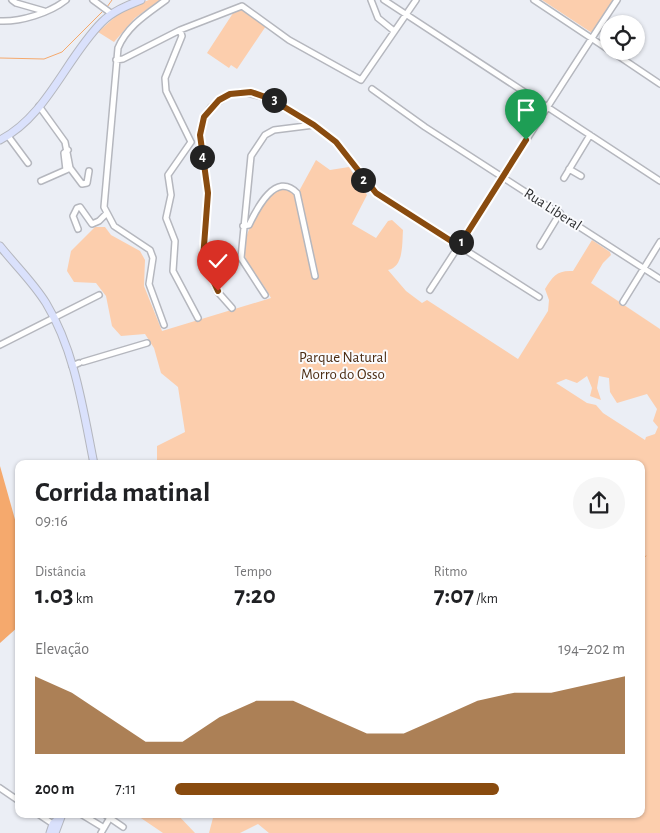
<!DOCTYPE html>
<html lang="pt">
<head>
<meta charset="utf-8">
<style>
  body { margin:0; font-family:"Alegreya Sans",sans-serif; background:#f6f6f6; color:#202124; height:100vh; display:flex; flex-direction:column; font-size:19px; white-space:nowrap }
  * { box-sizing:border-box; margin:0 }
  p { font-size:16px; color:#757577 }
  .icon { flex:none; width:28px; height:28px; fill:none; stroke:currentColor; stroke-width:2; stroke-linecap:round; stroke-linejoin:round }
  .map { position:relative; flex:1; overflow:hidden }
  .sheet { position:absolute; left:15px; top:460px; width:630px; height:358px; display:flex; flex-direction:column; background:#fff; border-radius:10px; box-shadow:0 1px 4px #0004 }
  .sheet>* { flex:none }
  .fabs { position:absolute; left:600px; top:15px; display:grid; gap:10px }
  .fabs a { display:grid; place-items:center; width:45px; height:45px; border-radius:50%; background:#fff; box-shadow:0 1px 4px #0004; font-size:25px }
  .pin { position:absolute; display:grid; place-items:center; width:42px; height:42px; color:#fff; margin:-51px -21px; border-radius:50% 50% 50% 0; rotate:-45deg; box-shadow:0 0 5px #0007 }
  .pin .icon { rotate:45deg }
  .km { position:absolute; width:25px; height:25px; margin:-12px; border-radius:50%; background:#222; color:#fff; font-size:14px; line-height:25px; text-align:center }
  .round { display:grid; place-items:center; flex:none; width:52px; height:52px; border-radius:26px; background:#f6f6f6 }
  .head { display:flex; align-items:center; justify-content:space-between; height:85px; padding:0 20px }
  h1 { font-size:28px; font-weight:700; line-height:38px }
  .stats { display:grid; grid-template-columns:repeat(3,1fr); gap:8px; height:85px; padding:5px 20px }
  .stats div { display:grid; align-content:center }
  .stats b { font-size:25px; font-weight:700 }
  .stats small { font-size:14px; font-weight:400 }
  .stats p { font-size:14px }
  .chart { height:140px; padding:10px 20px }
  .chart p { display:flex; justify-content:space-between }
  .chart svg { width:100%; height:90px; margin-top:5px; fill:#894b0f; opacity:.7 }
  ul { padding:0 20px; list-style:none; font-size:16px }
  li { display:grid; grid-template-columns:80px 60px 1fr; align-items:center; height:38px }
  li i { height:12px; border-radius:6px; background:#894b0f }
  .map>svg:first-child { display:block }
  .green { fill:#fccead; fill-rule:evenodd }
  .water { fill:#f5a96d }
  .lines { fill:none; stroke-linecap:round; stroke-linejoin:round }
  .stream { stroke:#f5a96d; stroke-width:1 }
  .minor-casing { stroke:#b5b7be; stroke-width:8 }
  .secondary-casing { stroke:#b5b7be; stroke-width:9 }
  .minor { stroke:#fff; stroke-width:5 }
  .secondary { stroke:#dae1fc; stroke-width:7 }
  .route-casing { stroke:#fff; stroke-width:10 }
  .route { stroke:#894b0f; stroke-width:6 }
  .labels { text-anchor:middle; stroke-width:4; stroke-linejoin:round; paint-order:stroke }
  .street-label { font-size:15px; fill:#2e2f31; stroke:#fafbfe }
  .park-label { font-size:15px; fill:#4c2d14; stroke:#fafbfe }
</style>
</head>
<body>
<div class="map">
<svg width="660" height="833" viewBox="0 0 660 833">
  <rect width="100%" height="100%" fill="#ebeef5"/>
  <path class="green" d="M149,0H160L135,18L114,42L98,32L124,9Z
    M542,0H613L592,33Z
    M237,7L266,26L237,69L231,65L229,68L207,53Z
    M316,160L330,170L349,167L367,195L352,224L376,238L388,221L392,220L403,230C402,243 404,267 388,270L406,291L422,303L427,300L518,359L548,311L549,300L545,289C553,276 557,270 573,271L592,240L610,252L611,255L603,263L591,283L660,329V833H269L258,824L240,833H209L214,814H641V464H157V446L185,432L178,387L161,373L154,348L145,334L121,336L112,326L106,296L96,283L74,282L67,271L71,251L95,227H105L111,235L140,251L145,260L144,286L162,331L271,298C264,284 253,273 246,259C237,240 265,192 284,186L298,193ZM587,376L592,388L590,396L601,400L597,388L599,376L609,378L610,392L617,403L647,394L657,409L653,421L658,427L655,434L646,437L645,440L603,413L596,405L587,403L556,383L566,379L577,383Z
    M135,814H177L195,833H163Z"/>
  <path class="water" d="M0,466L16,523L19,548V626L0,643Z"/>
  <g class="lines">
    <path class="stream" d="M107,7L112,0
      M0,58L44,59L62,52L104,10
      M641,560L646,556"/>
    <g class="minor-casing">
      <path id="minor" d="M12,0L16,3L44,11
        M93,0L112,14
        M371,0L378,18L394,31
        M384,0L660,181
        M534,0L609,50
        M0,21C20,22 50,13 66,0
        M180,30L182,36L165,78L166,91L191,142
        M611,51L660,84
        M116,60L123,59L180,30L242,6L289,40L361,80L416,0
        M372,89L425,127L660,279
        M39,106L65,142L70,168L82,184L87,183L89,171
        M8,136L28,163
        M191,142L168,175L171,195L166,218L175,241L173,271L198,318
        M68,150L64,153L66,170L70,168
        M569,169L581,176
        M564,178L590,135
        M41,181L66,170
        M243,226L249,225C257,208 276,171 297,193L315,276
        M78,229L73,216L77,208L80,207L92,224L99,221L107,213
        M540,246L560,213
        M430,290C493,194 553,96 617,0
        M265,295L241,258L251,156L265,135L274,130L314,125
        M623,302L660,242
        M232,308L217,291L203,259L208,193L200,135L204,117L211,107L230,94L243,92L271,99L314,125L336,142L376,193L539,297
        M164,325L149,284L153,258L150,250L114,226L104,207L118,48C127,26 147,14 166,0
        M0,345L99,295
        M83,362L147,343
        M72,366L79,363
        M0,788L19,801
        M38,814L53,824
        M81,814L104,828
        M104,814L123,827
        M101,833L108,821"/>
    </g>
    <g class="secondary-casing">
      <path id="secondary" d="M0,140C47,116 66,58 102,22C113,11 126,6 141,0
        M0,246C15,265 33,282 46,303C75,351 83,409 94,464
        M50,833L53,824L63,814
        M55,833L61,817"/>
    </g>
    <use href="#minor" class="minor"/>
    <use href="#secondary" class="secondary"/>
  </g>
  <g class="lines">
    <g class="route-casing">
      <path id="route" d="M218,291L203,259L208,193L200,135L204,117L219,100L230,94L251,92L271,99L314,125L336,142L376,193L459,246L526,140"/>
    </g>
    <use href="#route" class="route"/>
  </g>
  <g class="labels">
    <g class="street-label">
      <text transform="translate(553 209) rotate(33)" y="5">Rua Liberal</text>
    </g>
    <g class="park-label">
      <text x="343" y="362">Parque Natural<tspan x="343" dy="17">Morro do Osso</tspan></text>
    </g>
  </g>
</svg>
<div class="fabs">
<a><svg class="icon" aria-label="locate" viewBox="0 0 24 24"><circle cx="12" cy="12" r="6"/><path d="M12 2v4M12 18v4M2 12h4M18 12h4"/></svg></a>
</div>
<div class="pin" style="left:526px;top:140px;background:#1e9e55"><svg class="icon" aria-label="arrive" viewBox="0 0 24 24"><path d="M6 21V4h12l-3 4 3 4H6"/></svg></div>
<div class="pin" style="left:218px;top:291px;background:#d93025"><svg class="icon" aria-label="check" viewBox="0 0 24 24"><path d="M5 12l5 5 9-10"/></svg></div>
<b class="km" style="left:461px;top:242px">1</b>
<b class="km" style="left:363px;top:180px">2</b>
<b class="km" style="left:274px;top:100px">3</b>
<b class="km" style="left:202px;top:157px">4</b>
<section class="sheet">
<div class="head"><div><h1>Corrida matinal</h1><p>09:16</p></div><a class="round"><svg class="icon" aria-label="share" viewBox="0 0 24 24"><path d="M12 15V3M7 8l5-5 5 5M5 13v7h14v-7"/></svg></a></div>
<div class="stats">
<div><p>Distância</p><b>1.03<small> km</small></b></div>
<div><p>Tempo</p><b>7:20</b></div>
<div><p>Ritmo</p><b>7:07<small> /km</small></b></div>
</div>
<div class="chart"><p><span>Elevação</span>194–202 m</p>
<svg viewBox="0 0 160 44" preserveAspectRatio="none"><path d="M0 44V6L10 14L20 26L30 38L40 38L50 26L60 18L70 18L80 26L90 34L100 34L110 26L120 18L130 14L140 14L150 10L160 6V44z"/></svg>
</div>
<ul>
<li><b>200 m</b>7:11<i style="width:72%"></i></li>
</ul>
</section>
</div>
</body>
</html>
